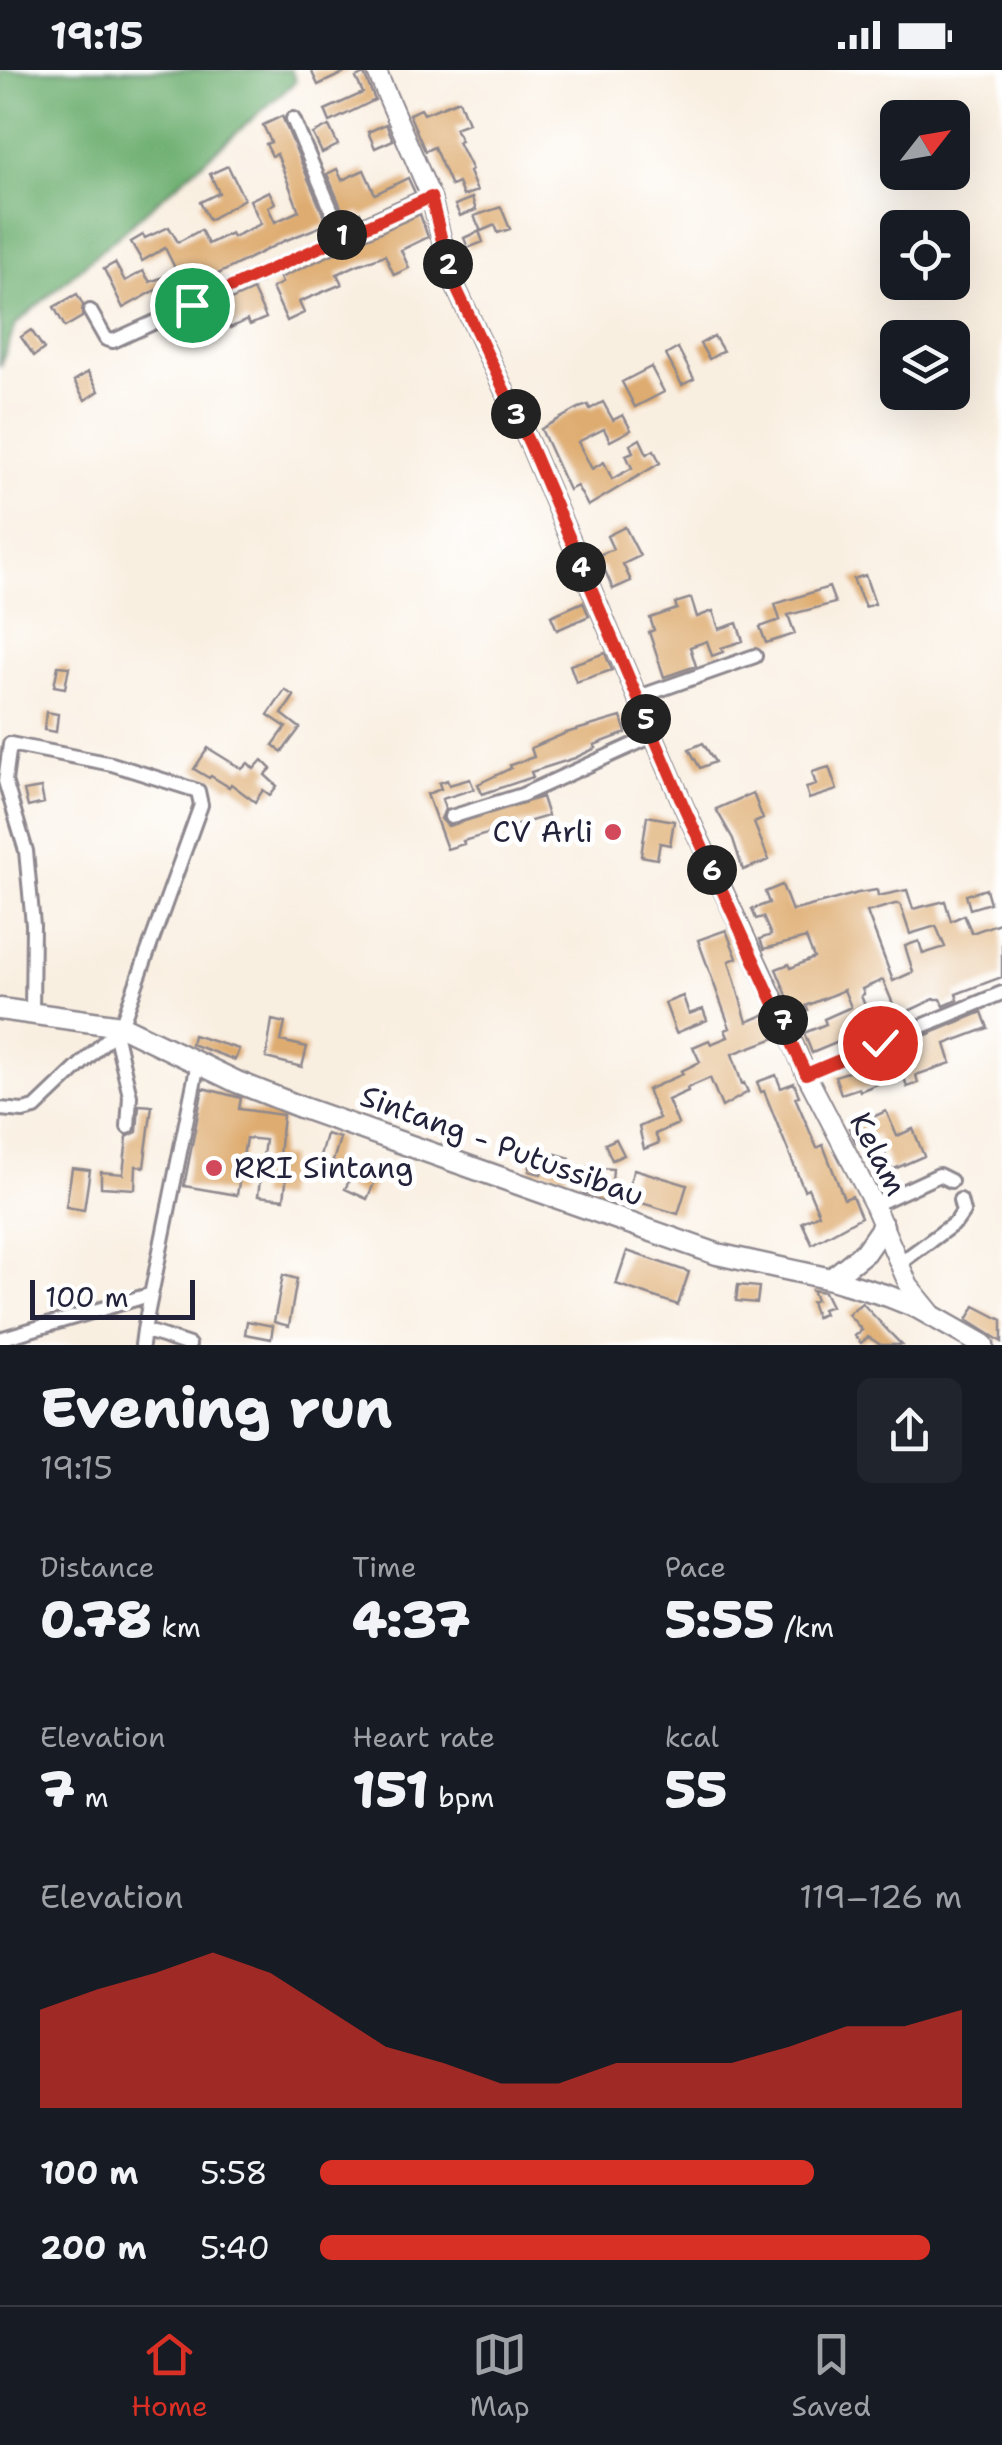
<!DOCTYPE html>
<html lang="en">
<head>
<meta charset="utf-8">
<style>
  body { margin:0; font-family:"Shantell Sans",sans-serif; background:#20242c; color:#f1f3f6; height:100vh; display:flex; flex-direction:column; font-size:38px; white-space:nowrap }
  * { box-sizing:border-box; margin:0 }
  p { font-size:32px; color:#9ea1a6 }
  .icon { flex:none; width:55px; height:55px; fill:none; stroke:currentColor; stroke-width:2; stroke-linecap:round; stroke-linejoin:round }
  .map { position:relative; height:1275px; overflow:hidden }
  .drawer { display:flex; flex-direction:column; background:#171b24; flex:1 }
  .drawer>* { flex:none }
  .needle { width:65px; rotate:59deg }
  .tools { position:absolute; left:880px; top:30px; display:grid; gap:20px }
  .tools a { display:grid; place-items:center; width:90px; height:90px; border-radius:15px; background:#171b24; box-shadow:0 10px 40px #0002; font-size:50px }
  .scale { position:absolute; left:30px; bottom:25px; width:165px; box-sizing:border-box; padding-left:10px; border:5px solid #22223b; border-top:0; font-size:28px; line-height:35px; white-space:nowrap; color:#22223b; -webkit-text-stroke:8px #fff; paint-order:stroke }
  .pin { position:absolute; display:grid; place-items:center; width:85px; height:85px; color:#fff; margin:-42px; border:5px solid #fff; border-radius:50%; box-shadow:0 2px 10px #0007 }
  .km { position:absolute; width:50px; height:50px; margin:-25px; border-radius:50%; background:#222; color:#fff; font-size:28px; line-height:50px; text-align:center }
  .round { display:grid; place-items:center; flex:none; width:105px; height:105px; border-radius:15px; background:#20242c }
  .head { display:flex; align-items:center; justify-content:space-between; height:170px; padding:0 40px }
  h1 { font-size:55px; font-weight:800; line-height:75px }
  .stats { display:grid; grid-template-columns:repeat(3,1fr); gap:15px; height:170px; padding:10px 40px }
  .stats div { display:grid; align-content:center }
  .stats b { font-size:50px; font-weight:800 }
  .stats small { font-size:28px; font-weight:400 }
  .stats p { font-size:28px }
  .chart { height:280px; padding:20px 40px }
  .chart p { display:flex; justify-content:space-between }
  .chart svg { width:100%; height:180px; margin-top:10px; fill:#d93025; opacity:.7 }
  ul { padding:0 40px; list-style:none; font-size:32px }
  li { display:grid; grid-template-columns:160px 120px 1fr; align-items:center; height:75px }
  li i { height:25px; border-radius:12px; background:#d93025 }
  .status { display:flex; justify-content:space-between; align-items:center; height:70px; padding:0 50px; background:#171b24; direction:ltr }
  .status svg { height:28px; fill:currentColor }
  .tabs { display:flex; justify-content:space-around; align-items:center; height:140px; border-top:2px solid #363941; background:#171b24; font-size:28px; color:#9ea1a6 }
  .tabs a { display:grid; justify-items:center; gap:5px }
  .tabs .current { color:#d93025 }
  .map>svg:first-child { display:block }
  .forest { fill:#70b072; stroke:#496956; stroke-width:2.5 }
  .building { fill:#deac6f; fill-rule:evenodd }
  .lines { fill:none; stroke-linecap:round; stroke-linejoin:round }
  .minor-casing { stroke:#8e888e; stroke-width:18 }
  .major-casing { stroke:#8e888e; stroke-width:22 }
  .highway-casing { stroke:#8e888e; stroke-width:25 }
  .minor { stroke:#fff; stroke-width:12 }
  .major { stroke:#fff; stroke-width:18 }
  .highway { stroke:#fff; stroke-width:20 }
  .route-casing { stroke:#fff; stroke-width:20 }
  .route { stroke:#d93025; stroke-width:12 }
  .poi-dot { fill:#d1495b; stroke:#fff; stroke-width:4 }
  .labels { text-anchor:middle; stroke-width:10; stroke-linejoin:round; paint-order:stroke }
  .poi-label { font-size:30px; fill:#22223b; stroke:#fff; text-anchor:end }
  .street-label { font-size:30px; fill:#22223b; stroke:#fff }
</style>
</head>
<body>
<div class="status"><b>19:15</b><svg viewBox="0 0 49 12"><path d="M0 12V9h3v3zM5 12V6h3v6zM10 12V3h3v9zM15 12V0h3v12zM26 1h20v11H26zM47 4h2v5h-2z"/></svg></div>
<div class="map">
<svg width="1002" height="1275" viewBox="0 0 1002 1275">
  <rect width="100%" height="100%" fill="#fff"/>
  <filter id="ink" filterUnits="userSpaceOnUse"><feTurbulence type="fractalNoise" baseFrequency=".01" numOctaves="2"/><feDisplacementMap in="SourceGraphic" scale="20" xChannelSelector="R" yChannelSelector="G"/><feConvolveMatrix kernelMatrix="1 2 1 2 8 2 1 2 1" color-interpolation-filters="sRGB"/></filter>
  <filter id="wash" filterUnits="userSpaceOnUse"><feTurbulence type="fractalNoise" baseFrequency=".0048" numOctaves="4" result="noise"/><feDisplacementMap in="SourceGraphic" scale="40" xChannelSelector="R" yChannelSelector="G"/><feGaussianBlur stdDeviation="2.25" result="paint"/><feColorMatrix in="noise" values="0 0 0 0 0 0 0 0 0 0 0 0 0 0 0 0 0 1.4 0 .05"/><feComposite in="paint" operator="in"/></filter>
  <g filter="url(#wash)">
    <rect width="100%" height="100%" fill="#f9efe1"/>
    <path class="forest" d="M0,0H291L296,11L16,254L0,297Z"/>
    <g id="blocks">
      <path class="building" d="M311,0H350L318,15Z
        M364,4L375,30L330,52L325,40L363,23L356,8Z
        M459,30L468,53L455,58L461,71L458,72L472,100L469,102L477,121L463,126L458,113L451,116L434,77L425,81L409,44L421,39L424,44Z
        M282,46L327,154L284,171L206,210L203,204L182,214L185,221L175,226L172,221L160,228L156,220L123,238L104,199L115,193L125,211L143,201L150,212L177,202L165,178L142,191L131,172L143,165L145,168L169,157L178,172L201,160L208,174L231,163L233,167L261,154L250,130L269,121L275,133L268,137L275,152L299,141L277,84L272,86L266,74L271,72L263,55Z
        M386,54L393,70L375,78L368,62Z
        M329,56L338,75L322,83L313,64Z
        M228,96L244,129L209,150L200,132L219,123L210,104Z
        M337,99L342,110L364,100L375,124L408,108L415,123L362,147L360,142L346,149L327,104Z
        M472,128L476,140L460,146L455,135Z
        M501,137L510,159L498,163L495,155L481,161L474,146Z
        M420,144L428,167L401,180L409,198L394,205L385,185L357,195L337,204L342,214L299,232L304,243L287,251L272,218L282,213L280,208Z
        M479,161L483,172L468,178L464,168Z
        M253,220L266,248L250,255L247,250L230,258L219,235Z
        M77,224L83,235L82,247L65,257L54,237Z
        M194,245L203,265L191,271L181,251Z
        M31,260L44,279L34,286L21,267Z
        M714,266L723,281L709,289L700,274Z
        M678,278L694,309L682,315L666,285Z
        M651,297L664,322L635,337L622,312Z
        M88,302L99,321L85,330L74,311Z
        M603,332L613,350L623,345L631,360L610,371L604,359L578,372L592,399L604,392L612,409L632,398L626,385L633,382L630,375L640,369L647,384L654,380L660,393L588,436L577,416L569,420L541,359L579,338L588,335L590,339Z
        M625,457L640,486L623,494L631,511L613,519L603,496L596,499L592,488L613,479L607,466Z
        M865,505L875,534L865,537L853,509Z
        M829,517L835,533L788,545L795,564L766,573L760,557L780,550L775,534Z
        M691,528L697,547L713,541L719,559L737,553L743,571L721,578L723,582L712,586L707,571L690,577L696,596L664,607L649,562L654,560L650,548L677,539L675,533Z
        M583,532L589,546L557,560L551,546Z
        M605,583L612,600L576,612L570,595Z
        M58,596L69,597L65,618L54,616Z
        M285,620L294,626L282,644L300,658L282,682L273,675L286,657L268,645Z
        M46,642L58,644L56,662L44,660Z
        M621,647L626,663L594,675L596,678L575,688L531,702L533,707L482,724L478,714L511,698L510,695L534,687L531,678L566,663Z
        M703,673L715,692L700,698L689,679Z
        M208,678L242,699L248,693L254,699L262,690L271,699L265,705L277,716L270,725L263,720L255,732L231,714L229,717L211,706L209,708L194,699Z
        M829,697L837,720L809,729L806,718L816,715L812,702Z
        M470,709L474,719L442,729L445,739L441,749L448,756L542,727L548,746L463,771L464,774L447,779L427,724L441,719L439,713L447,710L449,715Z
        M41,718L44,733L28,737L24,721Z
        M753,723L763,749L754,753L769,790L743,800L733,769L716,739Z
        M647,746L674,751L670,775L660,773L657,789L641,786Z
        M782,815L792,841L858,823L877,820L878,826L907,820L913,839L945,831L951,851L964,845L972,863L1002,852V907L956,924L958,930L944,936L941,929H934L898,946L883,910L862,919L864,924L861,926L871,949L893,940L899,955L890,959L888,953L877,956L812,983L804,963L826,954L824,949L851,937L844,920L806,936L808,940L795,945L776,899L789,894L791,898L814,888L806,868L764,879L760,869L771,865L763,847L756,849L752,839L769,833L765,822ZM895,834H900L910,864L936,856L945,877L923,884L919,871L905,876L913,902L893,911L867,842Z
        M986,819L990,833L970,839L966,825Z
        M726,860L737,888L729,891L747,952L766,944L775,968L732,984L742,1014L744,1013L748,1022L722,1037L710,1008L687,1018L688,1021L668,1030L678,1054L655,1064L659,1073L644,1079L639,1057L659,1048L647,1020L683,1004L681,1001L700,992L693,977L709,970L711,974L728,967L725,960L730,958L698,870Z
        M683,926L689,944L703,939L707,950L676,963L665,933Z
        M982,942L988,958L945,974L951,993L916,1005L918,1013L907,1017L904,1007L898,1009L897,1006L860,1021L859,1018L841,1024L835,1006L873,994L875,999L900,989L895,978Z
        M272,950L285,953L281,971L307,977L302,997L266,988Z
        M193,965L239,979L235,990L191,974Z
        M776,1005L781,1018L794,1013L799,1026L795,1027L817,1078L823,1075L844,1129L852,1126L861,1147L812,1174L802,1152L819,1144L808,1118L804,1120L764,1021L761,1022L757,1012Z
        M203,1018L241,1028L239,1039L283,1045L279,1086L289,1087L284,1129L258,1126L265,1070L246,1068L237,1125L184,1116Z
        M139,1035L152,1036L144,1097L136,1096L135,1119L101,1117V1102L123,1104L127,1067L137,1062Z
        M886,1041L897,1066L913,1059L924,1086L892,1100L876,1064L856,1073L849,1058Z
        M326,1064L340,1068L330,1101L317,1097Z
        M616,1069L624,1085L612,1090L605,1074Z
        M556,1084L570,1088L566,1106L542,1100L541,1104L529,1101L532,1087L553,1093Z
        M587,1097L613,1099L611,1125L584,1123Z
        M72,1098L90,1100L84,1140L66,1137Z
        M356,1098L377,1107L367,1129L345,1119Z
        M634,1099L687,1115L678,1144L625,1128Z
        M627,1181L689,1202L678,1235L616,1214Z
        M283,1205L297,1209L289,1256L274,1252Z
        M738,1215L759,1217L757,1233L736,1231Z
        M812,1220L824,1222L831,1236L822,1239L824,1244L816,1247L811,1232L816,1230Z
        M862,1233L891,1264L902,1275H881L868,1267L861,1273L855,1266L862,1260L848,1244Z
        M975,1236L1002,1250V1272L967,1250Z
        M247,1251L273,1256L271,1269L245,1264Z"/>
    </g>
  </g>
  <g filter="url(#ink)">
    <use href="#blocks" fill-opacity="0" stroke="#8e888e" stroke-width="2.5"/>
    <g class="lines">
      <g class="minor-casing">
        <path id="minor" d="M293,49L342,165
          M90,241L106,269L113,271L431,127
          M636,628L755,586
          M451,747L522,725L655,665
          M115,962L130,1026L128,1057
          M806,1004L1002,923
          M0,1039L23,1041L35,1038L121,956L201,735L198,721L112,694L10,674L5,711L26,781L33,855L32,941
          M874,1135L939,1105L951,1111
          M900,1193L956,1152L963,1142L960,1130
          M0,1269L149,1225
          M142,1275L144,1260
          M189,1275L144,1260L198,993"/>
      </g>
      <g class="major-casing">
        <path id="major" d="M376,0L431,127L451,207L530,375L684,737L780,942L806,1004L874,1135L909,1216L931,1243"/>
      </g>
      <g class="highway-casing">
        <path id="highway" d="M0,939L121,956L237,1012L303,1038L717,1184L831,1209L888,1226L918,1238L983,1275
          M831,1209L865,1182L883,1156"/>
      </g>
      <use href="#minor" class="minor"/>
      <use href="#major" class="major"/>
      <use href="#highway" class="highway"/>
    </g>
  </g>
  <g class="lines" filter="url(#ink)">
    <g class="route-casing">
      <path id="route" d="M192,235L431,127L451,207L530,375L684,737L806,1004L880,973"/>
    </g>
    <use href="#route" class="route"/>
  </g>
  <g class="poi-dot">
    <circle cx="613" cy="762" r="10"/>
    <circle cx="214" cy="1098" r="10"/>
  </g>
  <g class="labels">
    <g class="poi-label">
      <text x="593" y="772">CV Arli</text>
      <text x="234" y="1108" text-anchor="start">RRI Sintang</text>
    </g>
    <g class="street-label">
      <text transform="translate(502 1076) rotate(20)" y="10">Sintang - Putussibau</text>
      <text transform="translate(878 1084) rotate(63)" y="10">Kelam</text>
    </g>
  </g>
</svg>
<div class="tools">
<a><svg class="needle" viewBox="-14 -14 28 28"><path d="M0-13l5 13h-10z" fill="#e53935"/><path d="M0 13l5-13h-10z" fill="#9ea1a6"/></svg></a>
<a><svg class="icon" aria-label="locate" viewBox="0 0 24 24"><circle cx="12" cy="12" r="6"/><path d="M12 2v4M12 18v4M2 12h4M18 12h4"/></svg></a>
<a><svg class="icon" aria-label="layers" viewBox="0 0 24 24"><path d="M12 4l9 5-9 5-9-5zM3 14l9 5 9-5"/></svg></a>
</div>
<div class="scale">100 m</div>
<div class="pin" style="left:192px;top:235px;background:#1e9e55"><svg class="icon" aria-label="arrive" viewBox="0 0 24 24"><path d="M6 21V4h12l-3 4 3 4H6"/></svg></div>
<div class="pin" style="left:880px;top:973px;background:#d93025"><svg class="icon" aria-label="check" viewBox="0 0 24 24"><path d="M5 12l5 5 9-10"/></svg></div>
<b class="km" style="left:342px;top:165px">1</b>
<b class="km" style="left:448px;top:194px">2</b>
<b class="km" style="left:516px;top:344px">3</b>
<b class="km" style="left:581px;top:497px">4</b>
<b class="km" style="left:646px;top:649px">5</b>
<b class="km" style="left:712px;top:800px">6</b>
<b class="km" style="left:783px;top:950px">7</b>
</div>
<section class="drawer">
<div class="head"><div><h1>Evening run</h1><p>19:15</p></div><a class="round"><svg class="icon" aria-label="share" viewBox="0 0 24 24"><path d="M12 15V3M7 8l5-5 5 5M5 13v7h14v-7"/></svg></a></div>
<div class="stats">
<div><p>Distance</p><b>0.78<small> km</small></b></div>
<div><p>Time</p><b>4:37</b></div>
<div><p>Pace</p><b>5:55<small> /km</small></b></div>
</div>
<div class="stats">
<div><p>Elevation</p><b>7<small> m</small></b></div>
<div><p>Heart rate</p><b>151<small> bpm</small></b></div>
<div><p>kcal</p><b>55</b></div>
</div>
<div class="chart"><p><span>Elevation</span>119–126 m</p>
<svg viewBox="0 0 160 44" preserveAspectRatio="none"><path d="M0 44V20L10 15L20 11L30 6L40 11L50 20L60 29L70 33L80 38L90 38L100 33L110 33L120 33L130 29L140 24L150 24L160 20V44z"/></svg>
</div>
<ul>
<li><b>100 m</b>5:58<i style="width:77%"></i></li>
<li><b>200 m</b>5:40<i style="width:95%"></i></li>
</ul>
</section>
<nav class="tabs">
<a class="current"><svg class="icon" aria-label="home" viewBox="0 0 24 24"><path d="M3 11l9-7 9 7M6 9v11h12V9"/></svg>Home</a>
<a><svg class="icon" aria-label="map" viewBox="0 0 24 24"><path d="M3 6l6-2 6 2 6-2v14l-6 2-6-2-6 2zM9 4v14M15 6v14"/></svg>Map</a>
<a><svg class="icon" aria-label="saved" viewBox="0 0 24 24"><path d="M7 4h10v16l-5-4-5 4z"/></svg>Saved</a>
</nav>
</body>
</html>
